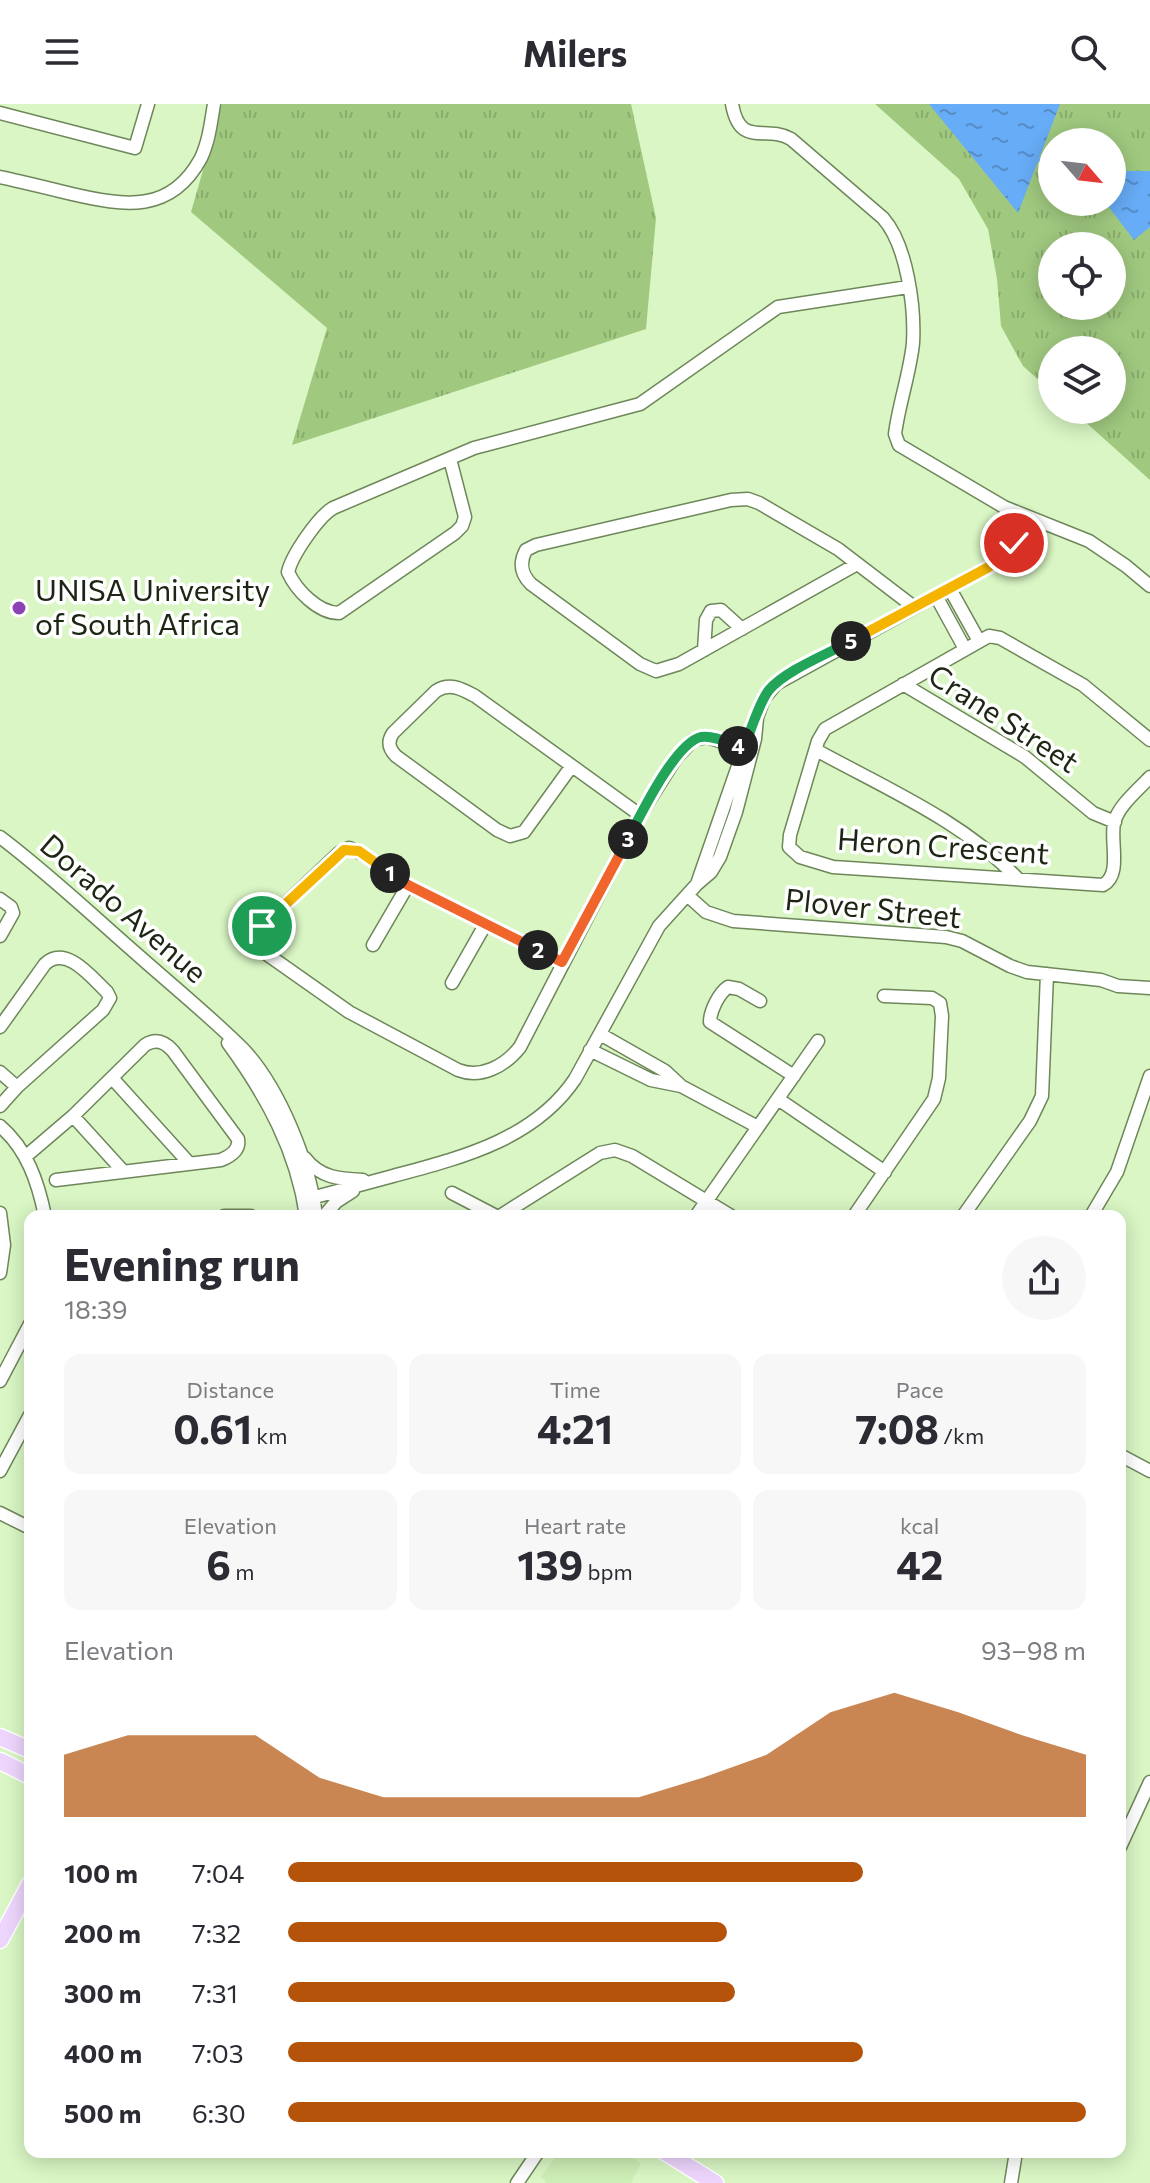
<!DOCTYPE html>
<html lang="en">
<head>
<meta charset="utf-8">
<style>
  body { margin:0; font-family:Commissioner,sans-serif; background:#f7f7f7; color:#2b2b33; height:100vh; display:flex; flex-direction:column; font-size:30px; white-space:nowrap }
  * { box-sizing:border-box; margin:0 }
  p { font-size:26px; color:#7c7c81 }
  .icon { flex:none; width:44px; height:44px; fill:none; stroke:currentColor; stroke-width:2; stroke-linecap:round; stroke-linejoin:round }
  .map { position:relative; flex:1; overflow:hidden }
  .side { position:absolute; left:24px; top:1106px; width:1102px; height:948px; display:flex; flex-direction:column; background:#fff; border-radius:16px; box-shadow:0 4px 20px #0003 }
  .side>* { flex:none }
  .needle { width:52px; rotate:118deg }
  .buttons { position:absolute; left:1038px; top:24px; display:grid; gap:16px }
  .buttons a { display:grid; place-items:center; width:88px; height:88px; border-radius:50%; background:#fff; box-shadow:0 4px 20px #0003; font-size:40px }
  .pin { position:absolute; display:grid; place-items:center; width:68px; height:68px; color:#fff; margin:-34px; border:4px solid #fff; border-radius:50%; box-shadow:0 2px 8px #0007 }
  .km { position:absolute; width:40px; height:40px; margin:-20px; border-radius:50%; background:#222; color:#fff; font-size:22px; line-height:40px; text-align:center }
  .round { display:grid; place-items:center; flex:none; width:84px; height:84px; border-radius:42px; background:#f7f7f7 }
  .headline { display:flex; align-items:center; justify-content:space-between; height:136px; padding:0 40px }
  h1 { font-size:44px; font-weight:700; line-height:60px }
  .figures { display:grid; grid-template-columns:repeat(3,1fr); gap:12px; height:136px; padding:8px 40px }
  .figures div { display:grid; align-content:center; border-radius:16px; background:#f7f7f7; text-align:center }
  .figures b { font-size:40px; font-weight:700 }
  .figures small { font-size:22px; font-weight:400 }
  .figures p { font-size:22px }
  .chart { height:224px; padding:16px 40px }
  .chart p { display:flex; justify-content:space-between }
  .chart svg { width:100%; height:144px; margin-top:8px; fill:#b45309; opacity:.7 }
  ul { padding:0 40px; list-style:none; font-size:26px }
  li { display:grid; grid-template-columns:128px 96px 1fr; align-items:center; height:60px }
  li i { height:20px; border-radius:10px; background:#b45309 }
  header { display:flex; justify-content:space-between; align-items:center; height:104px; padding:0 40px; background:#fff; font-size:36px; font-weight:700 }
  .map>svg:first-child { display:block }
  .built { fill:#cdeeb5 }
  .grass { fill:url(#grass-tufts); fill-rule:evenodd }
  .water { fill:url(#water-ripples) }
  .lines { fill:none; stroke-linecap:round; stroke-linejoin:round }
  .stream { stroke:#67acf6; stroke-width:3 }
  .minor-casing { stroke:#6e875a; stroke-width:15 }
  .major-casing { stroke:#fff; stroke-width:19 }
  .minor { stroke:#fff; stroke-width:12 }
  .major { stroke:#eed5fd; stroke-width:16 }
  .split-1-casing { stroke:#fff; stroke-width:16 }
  .split-2-casing { stroke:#fff; stroke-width:16 }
  .split-3-casing { stroke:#fff; stroke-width:16 }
  .split-4-casing { stroke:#fff; stroke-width:16 }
  .split-5-casing { stroke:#fff; stroke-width:16 }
  .split-6-casing { stroke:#fff; stroke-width:16 }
  .split-1 { stroke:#f5b400; stroke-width:10 }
  .split-2 { stroke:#f0652b; stroke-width:10 }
  .split-3 { stroke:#f0652b; stroke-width:10 }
  .split-4 { stroke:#22a559; stroke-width:10 }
  .split-5 { stroke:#22a559; stroke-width:10 }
  .split-6 { stroke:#f5b400; stroke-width:10 }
  .poi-dot { fill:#8e43b5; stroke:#fff; stroke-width:3 }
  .labels { text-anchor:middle; stroke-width:7; stroke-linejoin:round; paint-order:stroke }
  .poi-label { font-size:30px; fill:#1c2613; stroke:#fff; text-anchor:start }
  .street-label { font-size:30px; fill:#1c2613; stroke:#fff }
</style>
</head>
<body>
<header><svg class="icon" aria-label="menu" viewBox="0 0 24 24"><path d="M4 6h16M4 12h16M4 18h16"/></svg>Milers<svg class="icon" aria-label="search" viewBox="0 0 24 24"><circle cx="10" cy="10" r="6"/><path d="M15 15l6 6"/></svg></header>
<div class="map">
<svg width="1150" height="2079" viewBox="0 0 1150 2079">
  <defs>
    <pattern id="grass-tufts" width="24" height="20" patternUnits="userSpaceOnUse" patternTransform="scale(2)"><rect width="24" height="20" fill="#a0c97f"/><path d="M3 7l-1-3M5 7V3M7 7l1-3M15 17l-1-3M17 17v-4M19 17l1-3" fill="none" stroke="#89ac6d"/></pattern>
    <pattern id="water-ripples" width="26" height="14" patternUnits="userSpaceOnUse" patternTransform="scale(2)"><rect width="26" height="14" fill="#67acf6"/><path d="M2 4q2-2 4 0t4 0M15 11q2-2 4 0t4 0" fill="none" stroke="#548cc6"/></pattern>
  </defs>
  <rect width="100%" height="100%" fill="#d9f6c4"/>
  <path class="built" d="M559,2048H622L641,2059L631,2079H545L546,2077L541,2073Z"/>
  <path class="grass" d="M222,0H631L656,114L646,225L292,341L327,224L191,108Z
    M875,0H1150V376L1072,306H1112V246H1052V288L1023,262L1001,222L997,175L988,125L959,75ZM1052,38H1112V98H1052ZM1052,142H1112V202H1052Z"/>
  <path class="water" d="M929,0H1060L1018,109Z
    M1123,67H1150V123L1134,136L1105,98H1112V76Z"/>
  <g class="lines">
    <path class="stream" d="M1039,56L1052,62"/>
    <g class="minor-casing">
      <path id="minor" d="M732,0C740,45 765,20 791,35L883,114C907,141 915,203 913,239C910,269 899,299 895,330L899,341L1004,403L1089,437L1126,462L1150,482
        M0,9L135,44L148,0
        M0,73C24,78 48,84 72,90C124,102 171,110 201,54C209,37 211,18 214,0
        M450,355L465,413L462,422L455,429L339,509C318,509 296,486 288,468C292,451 318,413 333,404L474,344L640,300L778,203L908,183
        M857,460L679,560L656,567L640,560L531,480C521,470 519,459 526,446L536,441L731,396L748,395L759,399L838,445L914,503
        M950,485L979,537
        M936,492L965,545
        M704,546L706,516L711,507L721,506L742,525
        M903,580L1025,653L1093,709L1115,718
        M755,619L764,594L776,580L997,458L1011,444L1029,414
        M1150,636L1083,581L1000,534L989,532L825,625L818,637L790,731L789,743L800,753L833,763L1103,781C1122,771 1110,738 1114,719C1118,702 1138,686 1150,673
        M816,646C885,684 963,717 1018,775
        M571,663L524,728L510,732L497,726L396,652C389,645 387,638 393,629L436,587C450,578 462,585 475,592L640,711
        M0,733C49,770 93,812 139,852C174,883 211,913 244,946C280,985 310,1060 316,1112
        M697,780L746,639
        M687,791L706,808L733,817L946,833L962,837L1010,862L1027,868L1101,876L1118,882L1150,884
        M0,795L11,803L13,809L0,832
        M373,841L408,781
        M562,858L408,781L363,750L349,744L339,749L262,822L256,835L261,846L349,908L458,966C481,975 505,962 520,943L640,711L676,654L693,636L707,633L752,647
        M452,879L485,821
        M760,897L739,885L728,883C719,889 710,907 710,918L794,972
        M0,923L45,860C66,840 92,874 107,888L110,894L103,906L17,983L0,1002
        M600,930L665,967L681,982L758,1023
        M228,939C266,991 297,1047 306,1112
        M590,946L651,976L681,982
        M0,968L17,983
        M113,975L189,1059
        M778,995L885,1068
        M73,1012L123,1067
        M0,1022C27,1045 38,1078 45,1112
        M25,1053L73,1012L145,941C156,934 165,938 173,947L238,1035C240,1046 231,1052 221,1056L56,1076
        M305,1054C320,1074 340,1075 363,1076
        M452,1089L496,1112
        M304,1096C334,1088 363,1080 393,1072C460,1054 534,1036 575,975L659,822L697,780L711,768L720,753L736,708L755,635L757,614
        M0,1109L4,1141L0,1169
        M224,1112H251
        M324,1112L336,1098L353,1087
        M500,1112L600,1049L615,1046L632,1052L731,1112
        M696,1112L818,937
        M854,1112L934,995L939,974L942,912L940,899L932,894L884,892
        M963,1112L1030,1017L1042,992L1047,870
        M1091,1112L1117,1068L1150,972
        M0,1277L30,1220
        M1120,1351L1150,1367
        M0,1367L30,1311
        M0,1409L30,1424
        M1120,1743L1150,1678
        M517,2079L538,2048
        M1011,2079L1016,2048"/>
    </g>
    <g class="major-casing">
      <path id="major" d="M0,1633L30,1646
        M0,1657L30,1672
        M0,1836L30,1780
        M665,2048L715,2079"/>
    </g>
    <use href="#minor" class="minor"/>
    <use href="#major" class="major"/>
  </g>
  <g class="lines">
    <g class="split-1-casing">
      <path id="split-1" d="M262,822L344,746L359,747L390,769"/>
    </g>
    <g class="split-2-casing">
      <path id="split-2" d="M390,769L408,781L538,846"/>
    </g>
    <g class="split-3-casing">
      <path id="split-3" d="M538,846L562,858L628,735"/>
    </g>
    <g class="split-4-casing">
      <path id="split-4" d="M628,735C640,712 675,639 701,633C713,631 727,638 738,642"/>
    </g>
    <g class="split-5-casing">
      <path id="split-5" d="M738,642L744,645C749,630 760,597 769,586C786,566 828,550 851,537"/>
    </g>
    <g class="split-6-casing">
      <path id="split-6" d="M851,537L987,464L1005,452L1014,439"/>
    </g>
    <use href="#split-1" class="split-1"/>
    <use href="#split-2" class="split-2"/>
    <use href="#split-3" class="split-3"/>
    <use href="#split-4" class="split-4"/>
    <use href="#split-5" class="split-5"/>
    <use href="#split-6" class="split-6"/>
  </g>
  <circle class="poi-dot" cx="19" cy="504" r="8"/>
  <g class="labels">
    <g class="poi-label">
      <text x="35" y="497">UNISA University<tspan x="35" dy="34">of South Africa</tspan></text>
    </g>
    <g class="street-label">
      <text transform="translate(1003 615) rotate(33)" y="10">Crane Street</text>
      <text transform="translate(943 743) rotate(4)" y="10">Heron Crescent</text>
      <text transform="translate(123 805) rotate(41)" y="10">Dorado Avenue</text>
      <text transform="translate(873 805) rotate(6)" y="10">Plover Street</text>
    </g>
  </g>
</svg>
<div class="buttons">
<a><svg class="needle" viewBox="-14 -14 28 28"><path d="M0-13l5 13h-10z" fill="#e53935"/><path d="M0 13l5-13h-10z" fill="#7c7c81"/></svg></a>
<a><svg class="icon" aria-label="locate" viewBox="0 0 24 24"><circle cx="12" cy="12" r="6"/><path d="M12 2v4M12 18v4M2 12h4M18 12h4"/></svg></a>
<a><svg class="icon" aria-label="layers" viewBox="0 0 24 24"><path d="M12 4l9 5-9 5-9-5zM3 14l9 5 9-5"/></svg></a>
</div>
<div class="pin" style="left:262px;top:822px;background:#1e9e55"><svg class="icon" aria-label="arrive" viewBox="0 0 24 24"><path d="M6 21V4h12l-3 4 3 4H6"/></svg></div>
<div class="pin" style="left:1014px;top:439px;background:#d93025"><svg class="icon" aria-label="check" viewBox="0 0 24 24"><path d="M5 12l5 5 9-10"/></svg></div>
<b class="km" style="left:390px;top:769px">1</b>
<b class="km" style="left:538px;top:846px">2</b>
<b class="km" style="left:628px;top:735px">3</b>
<b class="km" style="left:738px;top:642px">4</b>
<b class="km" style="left:851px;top:537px">5</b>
<section class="side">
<div class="headline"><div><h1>Evening run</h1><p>18:39</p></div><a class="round"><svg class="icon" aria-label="share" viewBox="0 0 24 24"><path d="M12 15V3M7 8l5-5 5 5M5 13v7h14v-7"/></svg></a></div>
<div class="figures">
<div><p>Distance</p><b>0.61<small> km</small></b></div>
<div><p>Time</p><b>4:21</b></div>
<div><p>Pace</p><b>7:08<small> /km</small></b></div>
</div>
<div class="figures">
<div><p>Elevation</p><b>6<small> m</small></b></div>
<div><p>Heart rate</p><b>139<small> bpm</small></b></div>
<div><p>kcal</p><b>42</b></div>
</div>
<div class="chart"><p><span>Elevation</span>93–98 m</p>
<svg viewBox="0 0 160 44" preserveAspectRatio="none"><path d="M0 44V25L10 19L20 19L30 19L40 32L50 38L60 38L70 38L80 38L90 38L100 32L110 25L120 12L130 6L140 12L150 19L160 25V44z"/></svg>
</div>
<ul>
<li><b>100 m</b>7:04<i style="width:72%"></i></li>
<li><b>200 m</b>7:32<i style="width:55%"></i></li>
<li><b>300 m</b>7:31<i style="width:56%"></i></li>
<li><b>400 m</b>7:03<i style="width:72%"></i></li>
<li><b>500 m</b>6:30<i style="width:100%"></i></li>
</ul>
</section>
</div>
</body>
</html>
